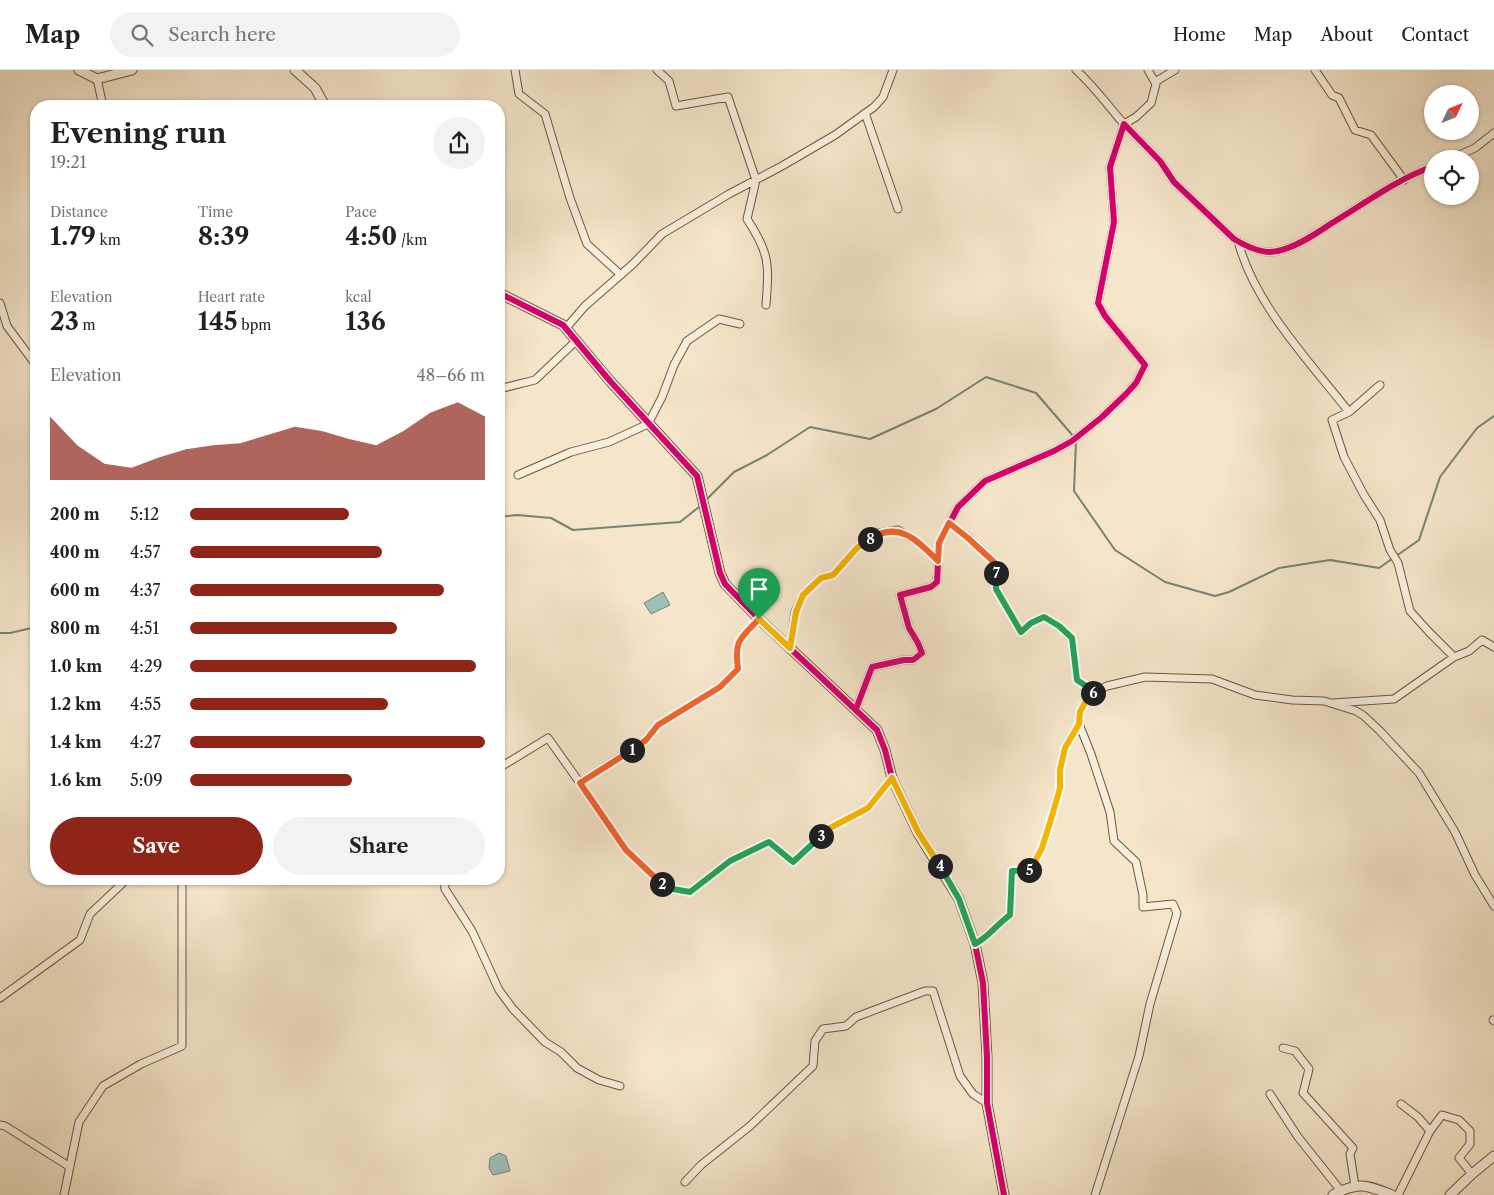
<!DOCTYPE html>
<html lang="en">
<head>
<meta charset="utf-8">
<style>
  body { margin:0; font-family:"Libre Caslon Text",serif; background:#f2f2f2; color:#222; height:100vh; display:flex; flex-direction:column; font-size:19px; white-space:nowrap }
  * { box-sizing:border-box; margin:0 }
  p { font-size:16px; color:#767676 }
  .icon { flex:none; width:28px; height:28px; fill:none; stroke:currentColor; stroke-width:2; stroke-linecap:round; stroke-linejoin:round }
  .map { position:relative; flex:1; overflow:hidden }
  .details { position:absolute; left:30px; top:30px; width:475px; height:785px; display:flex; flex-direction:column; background:#fff; border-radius:20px; box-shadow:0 1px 4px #0004 }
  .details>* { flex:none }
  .needle { width:32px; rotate:47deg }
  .tools { position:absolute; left:1424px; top:15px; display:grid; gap:10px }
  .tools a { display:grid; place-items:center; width:55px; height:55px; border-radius:50%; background:#fff; box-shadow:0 1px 4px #0004; font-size:25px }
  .pin { position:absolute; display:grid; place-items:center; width:42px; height:42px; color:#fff; margin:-51px -21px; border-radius:50% 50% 50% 0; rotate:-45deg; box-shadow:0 0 5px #0007 }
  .pin .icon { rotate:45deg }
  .km { position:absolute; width:25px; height:25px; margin:-12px; border-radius:50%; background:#222; color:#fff; font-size:14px; line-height:25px; text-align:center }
  .round { display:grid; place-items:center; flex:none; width:52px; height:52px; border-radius:26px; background:#f2f2f2 }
  .head { display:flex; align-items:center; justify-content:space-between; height:85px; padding:0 20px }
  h1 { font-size:28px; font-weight:700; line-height:38px }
  .stats { display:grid; grid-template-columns:repeat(3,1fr); gap:8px; height:85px; padding:5px 20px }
  .stats div { display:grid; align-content:center }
  .stats b { font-size:25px; font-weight:700 }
  .stats small { font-size:14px; font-weight:400 }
  .stats p { font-size:14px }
  .chart { height:140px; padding:10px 20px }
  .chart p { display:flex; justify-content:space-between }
  .chart svg { width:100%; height:90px; margin-top:5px; fill:#8f2418; opacity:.7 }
  .button { display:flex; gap:10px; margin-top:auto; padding:10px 20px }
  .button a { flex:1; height:58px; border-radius:30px; background:#8f2418; color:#fff; font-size:20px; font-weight:700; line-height:58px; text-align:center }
  .button a+a { background:#f2f2f2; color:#222 }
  ul { padding:0 20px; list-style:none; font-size:16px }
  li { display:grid; grid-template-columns:80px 60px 1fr; align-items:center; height:38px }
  li i { height:12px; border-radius:6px; background:#8f2418 }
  header { display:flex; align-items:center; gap:30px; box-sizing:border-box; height:70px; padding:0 25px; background:#fff; border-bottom:1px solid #e0e0e0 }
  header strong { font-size:24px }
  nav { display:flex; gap:28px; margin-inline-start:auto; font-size:18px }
  .search { width:350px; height:45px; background:#f2f2f2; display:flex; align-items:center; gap:12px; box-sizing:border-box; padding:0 18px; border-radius:28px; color:#767676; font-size:19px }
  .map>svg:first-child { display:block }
  .water { fill:#9cbfb9; stroke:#768371 }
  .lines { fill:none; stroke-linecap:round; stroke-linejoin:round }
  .stream { stroke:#768371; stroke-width:2 }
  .minor-casing { stroke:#6c5837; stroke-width:9 }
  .tertiary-casing { stroke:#6c5837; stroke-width:11 }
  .minor { stroke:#f8eedd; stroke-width:7 }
  .tertiary { stroke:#f8eedd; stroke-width:9 }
  .cycleway-casing { stroke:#f8eedd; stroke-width:9 }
  .cycleway { stroke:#d6006c; stroke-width:6 }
  .split-1-casing { stroke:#fff; stroke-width:10 }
  .split-2-casing { stroke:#fff; stroke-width:10 }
  .split-3-casing { stroke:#fff; stroke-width:10 }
  .split-4-casing { stroke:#fff; stroke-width:10 }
  .split-5-casing { stroke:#fff; stroke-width:10 }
  .split-6-casing { stroke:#fff; stroke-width:10 }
  .split-7-casing { stroke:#fff; stroke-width:10 }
  .split-8-casing { stroke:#fff; stroke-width:10 }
  .split-9-casing { stroke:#fff; stroke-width:10 }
  .split-1 { stroke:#f0652b; stroke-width:6 }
  .split-2 { stroke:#f0652b; stroke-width:6 }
  .split-3 { stroke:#22a559; stroke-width:6 }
  .split-4 { stroke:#f5b400; stroke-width:6 }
  .split-5 { stroke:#22a559; stroke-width:6 }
  .split-6 { stroke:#f5b400; stroke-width:6 }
  .split-7 { stroke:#22a559; stroke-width:6 }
  .split-8 { stroke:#f0652b; stroke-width:6 }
  .split-9 { stroke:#f5b400; stroke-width:6 }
</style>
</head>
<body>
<header>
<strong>Map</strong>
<div class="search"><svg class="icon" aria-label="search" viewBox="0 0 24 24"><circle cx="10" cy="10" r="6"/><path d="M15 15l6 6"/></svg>Search here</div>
<nav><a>Home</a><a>Map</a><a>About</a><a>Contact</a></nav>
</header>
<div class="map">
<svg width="1494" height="1125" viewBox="0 0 1494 1125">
  <rect width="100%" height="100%" fill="#f5e5ca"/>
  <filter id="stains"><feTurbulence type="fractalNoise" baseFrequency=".004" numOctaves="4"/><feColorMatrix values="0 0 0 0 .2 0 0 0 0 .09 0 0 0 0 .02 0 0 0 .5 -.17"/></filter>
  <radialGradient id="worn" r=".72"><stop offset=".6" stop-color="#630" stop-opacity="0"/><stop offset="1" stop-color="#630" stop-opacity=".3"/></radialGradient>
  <path class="water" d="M663,522L670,535L651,544L644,533Z
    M499,1083L506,1086L510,1101L493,1105L489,1098L490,1088Z"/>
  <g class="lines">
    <path class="stream" d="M1076,371L1074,421L1115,480L1165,512L1215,526L1229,522L1279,498L1330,490L1379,498L1419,470L1440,407L1477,358L1494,346
      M708,428L734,402L767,385L810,357L870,369L936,339L986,307L1036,323L1074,367
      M499,447L517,445L551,448L573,460L680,452L699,437
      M0,563H10L36,557"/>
    <g class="minor-casing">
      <path id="minor" d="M515,0L519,24L545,44L570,128L587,174L621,205
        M657,0L669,11L676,36L728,27L756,110L747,149C770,184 769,194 766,235
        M1076,0C1094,16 1108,36 1124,54L1136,47L1151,33L1156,14L1148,0
        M1315,0L1332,25L1339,28L1355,60L1371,65L1404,110
        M97,9L103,36
        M1155,12L1175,0
        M865,43L898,139
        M1450,89L1475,78L1494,63
        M1238,171C1254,234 1310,292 1349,342L1380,315
        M0,233L7,256L36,295
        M566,258L585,236L633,194L662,164L729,124L782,96L835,65L874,37L883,27L893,0
        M499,319L535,310L577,270
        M1349,342L1332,350L1344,387L1364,425L1380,450L1390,480L1398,493L1410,541L1429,562L1454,587L1469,581L1482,570L1494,577
        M518,405L571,382L609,372L648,354L662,327L674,295L687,271L719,249L740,254
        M949,453L968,467L996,494V519L1021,562L1031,553L1044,547L1059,556L1072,569L1077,610L1095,622
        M790,578L795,542L803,525L821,508L833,505L857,478L879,463L898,460L922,475L938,491
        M1333,633L1394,629L1454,587
        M856,639L872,597L904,590H913L922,583L918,573L909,558L900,525L931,517L937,512L939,473L958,437L985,411L1054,381L1072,371L1102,347L1126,324L1136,313L1145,295L1105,246L1098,233L1114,152L1110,97L1124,54L1160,91L1174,112L1234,169C1244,175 1258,182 1270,182C1289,182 1316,164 1332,153C1364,134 1397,109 1432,97
        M1079,654L1091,684L1110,742L1114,771L1136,792L1143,825V837L1173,834L1177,843L1150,934L1139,986L1095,1125
        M499,698L548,668L580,713L646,670L658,655L720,617L738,599C734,570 740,569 759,549
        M580,713L626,780L667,818L690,822L730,791L769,772L793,792L830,758L868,738L892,708
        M307,809L308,810
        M444,809L445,819L472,861L499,920L513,939L545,972L561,982L577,998L599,1010L620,1016
        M975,874C989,867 997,854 1010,845L1012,801L1031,799L1042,778L1052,746L1060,717V700L1065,677L1079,654L1080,642L1090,624L1107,616L1145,607L1212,609L1255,625L1292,630L1324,631L1356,641L1364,646L1380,661L1419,703L1455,762L1475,805L1494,836
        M0,928L80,870L90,844L127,809
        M1493,950L1494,951
        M1283,978L1295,981L1309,999L1303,1023L1353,1078L1350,1084L1355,1116
        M1270,1024L1298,1067L1341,1121
        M1401,1034L1418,1047L1430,1061
        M0,1055L5,1056L70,1097
        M685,1112L701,1095L750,1056L813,996L815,971L823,959L846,956L856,947L925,921H933L960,1006L973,1024L987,1033
        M64,1125L79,1052L103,1016L141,994L182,976V809
        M1398,1125L1430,1061L1442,1045L1459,1050L1470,1061V1074L1459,1088L1472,1104"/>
    </g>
    <g class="tertiary-casing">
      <path id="tertiary" d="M79,0L97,9L132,0
        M295,0L315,18L325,36
        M499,223L563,255L610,311L697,406L720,503L725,514L759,549L877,660L885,680L892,708L918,763L959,829L975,874L983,913L987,987V1033L1004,1125
        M1333,1125C1358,1111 1367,1115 1392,1125
        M1450,1125L1472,1104L1494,1086"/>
    </g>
    <use href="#minor" class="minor"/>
    <use href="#tertiary" class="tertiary"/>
    <g class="cycleway-casing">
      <path id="cycleway" d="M499,223L563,255L610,311L697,406L720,503L725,514L759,549L877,660L885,680L892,708L918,763L959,829L975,874L983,913L987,987V1033L1004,1125
        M856,639L872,597L904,590H913L922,583L918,573L909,558L900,525L931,517L937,512L939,473L958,437L985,411L1054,381L1072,371L1102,347L1126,324L1136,313L1145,295L1105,246L1098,233L1114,152L1110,97L1124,54L1160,91L1174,112L1234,169C1244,175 1258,182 1270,182C1289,182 1316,164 1332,153C1364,134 1397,109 1432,97"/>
    </g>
    <use href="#cycleway" class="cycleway"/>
  </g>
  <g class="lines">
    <g class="split-1-casing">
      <path id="split-1" d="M632,680L646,670L658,655L720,617L738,599C734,570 740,569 759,549"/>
    </g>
    <g class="split-2-casing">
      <path id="split-2" d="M632,680L580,713L626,780L662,814"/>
    </g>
    <g class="split-3-casing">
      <path id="split-3" d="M662,814L667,818L690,822L730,791L769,772L793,792L821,766"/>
    </g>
    <g class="split-4-casing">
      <path id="split-4" d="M821,766L830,758L868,738L892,708L918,762L940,796"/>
    </g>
    <g class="split-5-casing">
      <path id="split-5" d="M940,796L959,829L975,874C989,867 997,854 1010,845L1012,801L1029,800"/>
    </g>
    <g class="split-6-casing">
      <path id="split-6" d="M1029,800L1031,799L1042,778L1052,746L1060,718V700L1065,678L1079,654L1080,642L1090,624L1093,623"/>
    </g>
    <g class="split-7-casing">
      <path id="split-7" d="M996,503V519L1021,562L1031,553L1044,547L1059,556L1072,568L1077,610L1095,622L1093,623"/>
    </g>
    <g class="split-8-casing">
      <path id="split-8" d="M870,469C899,450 918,471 938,491L939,473L949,453L968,468L996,494V503"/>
    </g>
    <g class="split-9-casing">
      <path id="split-9" d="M759,549L790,578L796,542L803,525L821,508L833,505L857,478L870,469"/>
    </g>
    <use href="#split-1" class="split-1"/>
    <use href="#split-2" class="split-2"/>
    <use href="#split-3" class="split-3"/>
    <use href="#split-4" class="split-4"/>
    <use href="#split-5" class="split-5"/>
    <use href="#split-6" class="split-6"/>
    <use href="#split-7" class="split-7"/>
    <use href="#split-8" class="split-8"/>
    <use href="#split-9" class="split-9"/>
  </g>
  <rect width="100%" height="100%" filter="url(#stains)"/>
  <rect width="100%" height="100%" fill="url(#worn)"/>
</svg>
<div class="tools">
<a><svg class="needle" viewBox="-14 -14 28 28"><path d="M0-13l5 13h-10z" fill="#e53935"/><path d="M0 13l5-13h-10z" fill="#767676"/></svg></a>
<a><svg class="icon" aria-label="locate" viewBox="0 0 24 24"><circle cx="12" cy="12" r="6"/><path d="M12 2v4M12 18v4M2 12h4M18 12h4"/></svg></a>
</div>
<div class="pin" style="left:759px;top:549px;background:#1e9e55"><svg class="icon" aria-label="arrive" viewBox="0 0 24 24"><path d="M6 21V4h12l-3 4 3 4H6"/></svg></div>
<b class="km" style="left:632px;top:680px">1</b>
<b class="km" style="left:662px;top:814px">2</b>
<b class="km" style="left:821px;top:766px">3</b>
<b class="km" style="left:940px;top:796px">4</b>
<b class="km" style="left:1029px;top:800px">5</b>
<b class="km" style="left:1093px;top:623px">6</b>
<b class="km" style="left:996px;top:503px">7</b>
<b class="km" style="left:870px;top:469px">8</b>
<section class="details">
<div class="head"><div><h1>Evening run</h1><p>19:21</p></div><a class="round"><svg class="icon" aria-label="share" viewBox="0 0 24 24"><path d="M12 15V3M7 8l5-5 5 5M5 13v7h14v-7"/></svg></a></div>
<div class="stats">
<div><p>Distance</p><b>1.79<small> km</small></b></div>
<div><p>Time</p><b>8:39</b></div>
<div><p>Pace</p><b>4:50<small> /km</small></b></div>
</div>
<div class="stats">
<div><p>Elevation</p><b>23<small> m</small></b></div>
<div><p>Heart rate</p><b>145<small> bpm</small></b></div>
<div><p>kcal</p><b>136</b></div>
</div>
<div class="chart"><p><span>Elevation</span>48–66 m</p>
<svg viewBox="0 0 160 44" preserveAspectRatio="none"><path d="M0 44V13L10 27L20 36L30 38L40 33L50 29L60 27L70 26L80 22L90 18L100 20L110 24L120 27L130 20L140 11L150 6L160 13V44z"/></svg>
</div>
<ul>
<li><b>200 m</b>5:12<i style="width:54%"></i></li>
<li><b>400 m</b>4:57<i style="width:65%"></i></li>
<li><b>600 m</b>4:37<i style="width:86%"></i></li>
<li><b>800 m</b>4:51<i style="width:70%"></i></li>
<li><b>1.0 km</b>4:29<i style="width:97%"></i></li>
<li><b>1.2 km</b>4:55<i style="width:67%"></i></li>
<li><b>1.4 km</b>4:27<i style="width:100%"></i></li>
<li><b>1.6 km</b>5:09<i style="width:55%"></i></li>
</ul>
<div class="button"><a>Save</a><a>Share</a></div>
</section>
</div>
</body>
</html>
